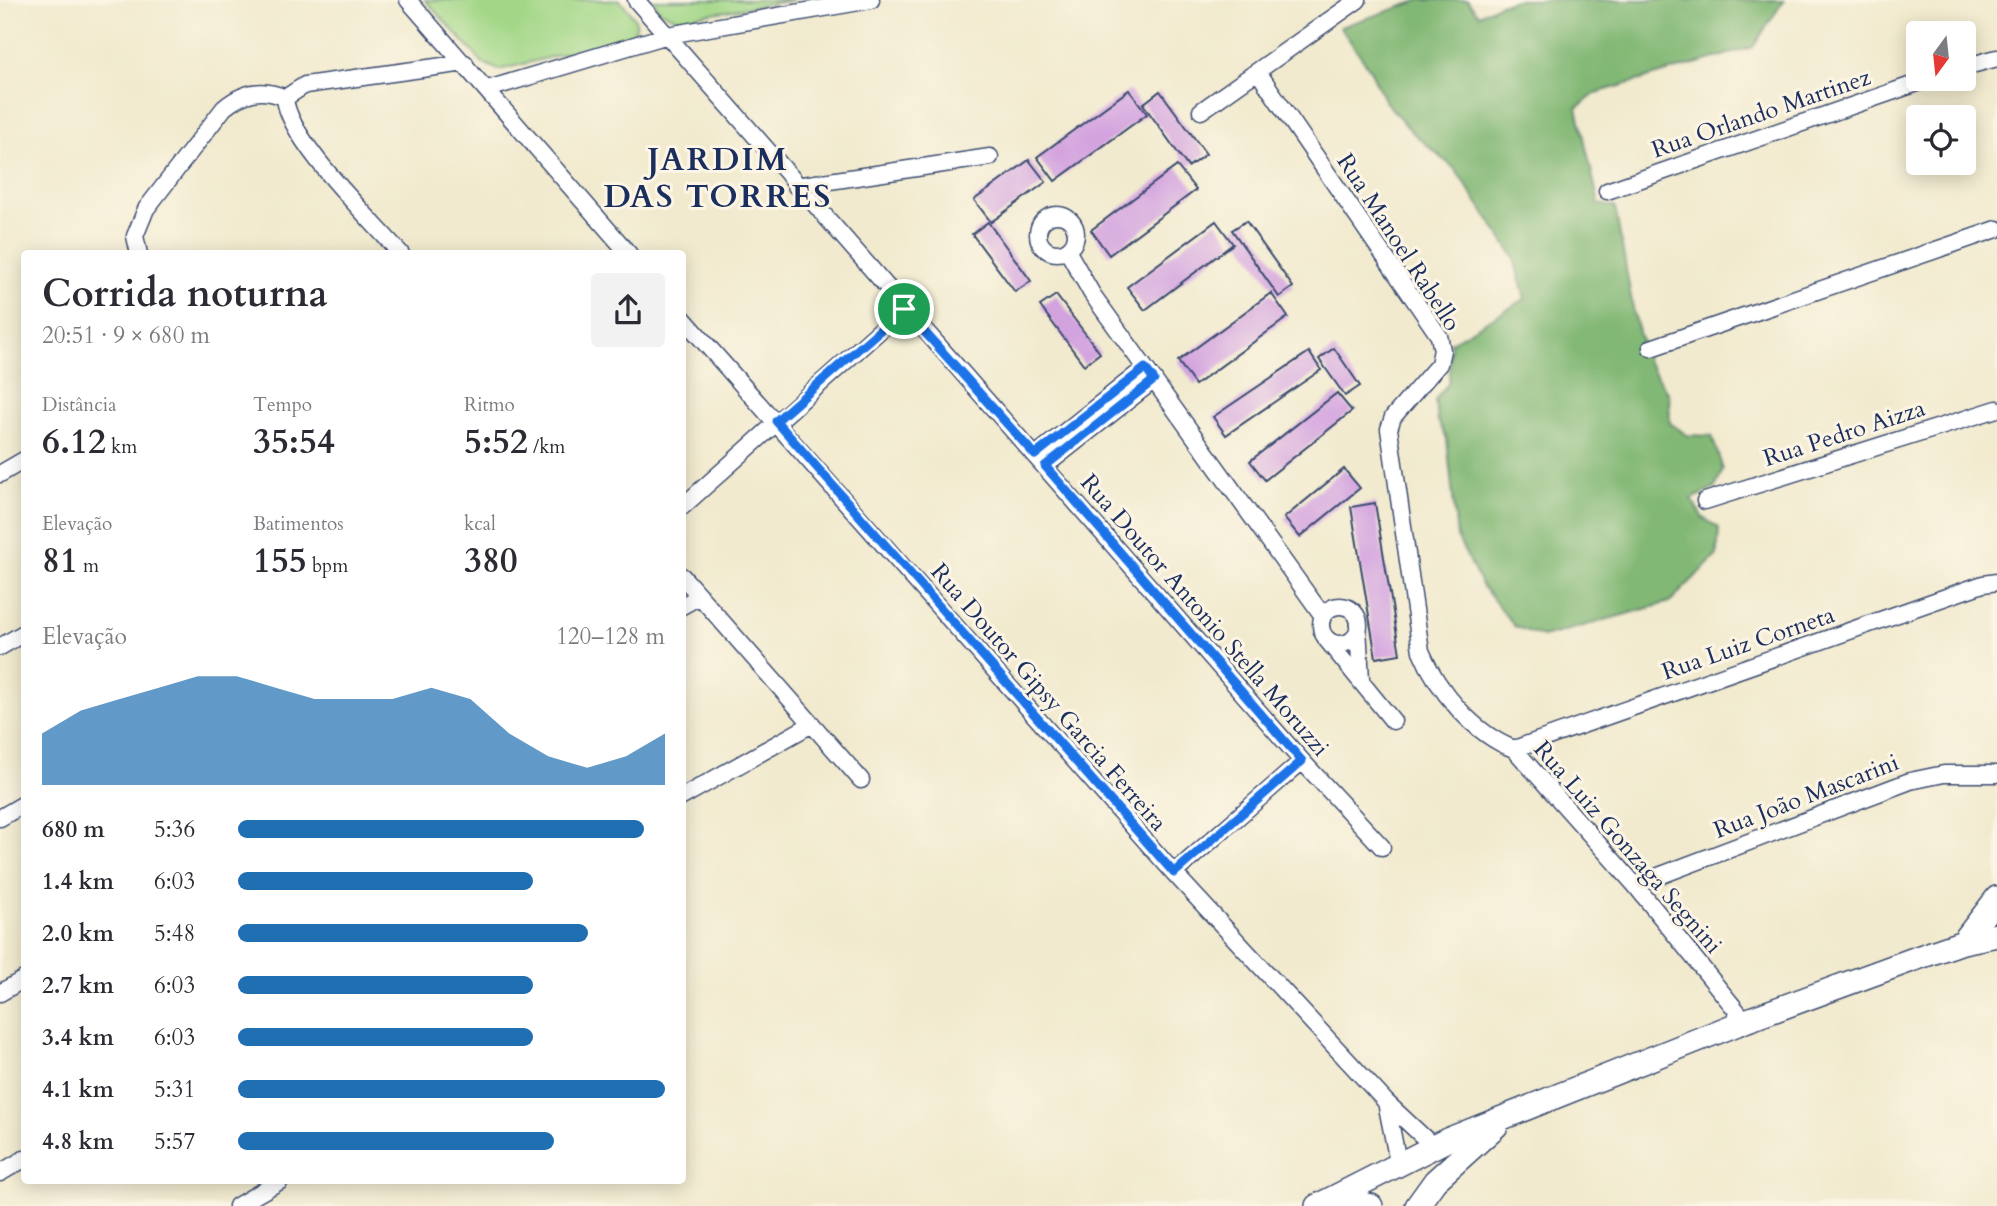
<!DOCTYPE html>
<html lang="pt">
<head>
<meta charset="utf-8">
<style>
  body { margin:0; font-family:Cardo,serif; background:#f2f2f3; color:#2b2b33; height:100vh; display:flex; flex-direction:column; font-size:26px; white-space:nowrap }
  * { box-sizing:border-box; margin:0 }
  p { font-size:23px; color:#7c7c81 }
  .icon { flex:none; width:38px; height:38px; fill:none; stroke:currentColor; stroke-width:2; stroke-linecap:round; stroke-linejoin:round }
  .map { position:relative; flex:1; overflow:hidden }
  .sheet { position:absolute; left:21px; top:250px; width:665px; height:934px; display:flex; flex-direction:column; background:#fff; border-radius:7px; box-shadow:0 4px 18px #0003 }
  .sheet>* { flex:none }
  .needle { width:46px; rotate:195deg }
  .controls { position:absolute; left:1906px; top:21px; display:grid; gap:14px }
  .controls a { display:grid; place-items:center; width:70px; height:70px; border-radius:7px; background:#fff; box-shadow:0 4px 18px #0003; font-size:35px }
  .pin { position:absolute; display:grid; place-items:center; width:60px; height:60px; color:#fff; margin:-30px; border:4px solid #fff; border-radius:50%; box-shadow:0 2px 7px #0007 }
  .round { display:grid; place-items:center; flex:none; width:74px; height:74px; border-radius:7px; background:#f2f2f3 }
  .summary { display:flex; align-items:center; justify-content:space-between; height:119px; padding:0 21px }
  h1 { font-size:38px; font-weight:700; line-height:52px }
  .figures { display:grid; grid-template-columns:repeat(3,1fr); gap:10px; height:119px; padding:7px 21px }
  .figures div { display:grid; align-content:center }
  .figures b { font-size:35px; font-weight:700 }
  .figures small { font-size:19px; font-weight:400 }
  .figures p { font-size:19px }
  .chart { height:196px; padding:14px 21px }
  .chart p { display:flex; justify-content:space-between }
  .chart svg { width:100%; height:126px; margin-top:7px; fill:#1f6fb2; opacity:.7 }
  ul { padding:0 21px; list-style:none; font-size:23px }
  li { display:grid; grid-template-columns:112px 84px 1fr; align-items:center; height:52px }
  li i { height:18px; border-radius:9px; background:#1f6fb2 }
  .map>svg:first-child { display:block }
  .green { fill:#a3d787; stroke:#5f8372; stroke-width:2 }
  .forest { fill:#82b874; stroke:#4e7469; stroke-width:2 }
  .building { fill:#d3a3df }
  .lines { fill:none; stroke-linecap:round; stroke-linejoin:round }
  .street-casing { stroke:#3b4b6f; stroke-width:19 }
  .secondary-casing { stroke:#3b4b6f; stroke-width:26 }
  .street { stroke:#fff; stroke-width:16 }
  .secondary { stroke:#fff; stroke-width:23 }
  .route-casing { stroke:#fff; stroke-width:14 }
  .route { stroke:#1a73e8; stroke-width:9 }
  .labels { text-anchor:middle; stroke-width:6; stroke-linejoin:round; paint-order:stroke }
  .street-label { font-size:24px; fill:#1b2f5e; stroke:#fcf5e5 }
  .district-label { font-size:32px; font-weight:bold; letter-spacing:2px; fill:#1b2f5e; stroke:#fcf5e5 }
</style>
</head>
<body>
<div class="map">
<svg width="1997" height="1206" viewBox="0 0 1997 1206">
  <rect width="100%" height="100%" fill="#fcf5e5"/>
  <filter id="ink" filterUnits="userSpaceOnUse"><feTurbulence type="fractalNoise" baseFrequency=".0143" numOctaves="2"/><feDisplacementMap in="SourceGraphic" scale="14" xChannelSelector="R" yChannelSelector="G"/><feConvolveMatrix kernelMatrix="1 2 1 2 8 2 1 2 1" color-interpolation-filters="sRGB"/></filter>
  <filter id="wash" filterUnits="userSpaceOnUse"><feTurbulence type="fractalNoise" baseFrequency=".00686" numOctaves="4" result="noise"/><feDisplacementMap in="SourceGraphic" scale="28" xChannelSelector="R" yChannelSelector="G"/><feGaussianBlur stdDeviation="1.57" result="paint"/><feColorMatrix in="noise" values="0 0 0 0 0 0 0 0 0 0 0 0 0 0 0 0 0 1.4 0 .05"/><feComposite in="paint" operator="in"/></filter>
  <g filter="url(#wash)">
    <rect width="100%" height="100%" fill="#f1eace"/>
    <path class="green" d="M425,0H619C630,12 647,25 627,38L499,70L483,63Z
      M652,0H794L677,19L660,11Z"/>
    <path class="forest" d="M1421,0H1467L1479,15L1500,4L1517,0H1784L1753,47L1596,93L1577,108L1599,204L1615,207L1634,314L1647,361L1669,395L1670,423L1687,435L1712,436L1723,470L1715,488L1692,499L1702,517L1719,528L1717,555L1670,602L1543,637L1514,626L1481,584L1457,537L1447,439L1438,421L1435,400L1449,382L1451,342L1525,299L1514,257L1455,169L1412,132L1384,100L1370,69L1340,27Z"/>
    <g id="blocks">
      <path class="building" d="M1129,90L1147,114L1055,181L1037,157Z
        M1160,91L1206,154L1188,167L1143,104Z
        M1029,160L1046,182L991,222L974,200Z
        M1177,166L1196,190L1109,255L1091,230Z
        M1216,221L1233,244L1145,310L1127,287Z
        M1246,221L1293,287L1279,297L1232,230Z
        M988,222L1031,281L1015,292L972,234Z
        M1271,293L1288,317L1195,385L1178,361Z
        M1056,295L1100,353L1084,365L1040,306Z
        M1334,348L1360,386L1345,396L1319,359Z
        M1309,352L1321,370L1226,435L1213,417Z
        M1337,393L1352,411L1265,480L1250,461Z
        M1344,469L1360,488L1300,537L1284,518Z
        M1375,503L1400,654L1376,658L1351,507Z"/>
    </g>
  </g>
  <g filter="url(#ink)">
    <use href="#blocks" fill-opacity="0" stroke="#3b4b6f" stroke-width="2"/>
    <g class="lines">
      <g class="street-casing">
        <path id="street" d="M408,0L629,254
          M636,0L1302,761L1382,847
          M1964,67L1997,58
          M1258,72L1439,336L1442,350L1439,364L1393,417L1389,429L1421,651C1437,690 1474,734 1514,749L1635,885L1745,1021
          M488,89L668,35L871,0
          M285,98C288,140 371,219 401,254
          M285,98L305,85L465,63
          M1201,111L1358,0
          M796,186L990,157
          M1607,191L1929,79
          M1038 234a19 19 0 1 1 38 0a19 19 0 1 1-38 0Z
          M1067,250L1092,294L1323,616
          M139,254L135,236L146,209L224,108C243,92 262,87 285,98
          M682,317L1174,873L1386,1102L1433,1146
          M1651,348L1997,229
          M1036,455L1145,368
          M1045,466L1154,380
          M0,474L24,460
          M1705,501L1997,409
          M682,507L904,309
          M682,576L861,780
          M682,606L700,596
          M1321 625a19 19 0 1 1 38 0a19 19 0 1 1-38 0Z
          M1358,627L1361,680
          M1326,639L1393,721
          M0,647L24,633
          M1514,749L1983,584L1997,582
          M682,797L812,724
          M0,818L24,804
          M1174,873L1302,761
          M1635,885L1910,781L1944,774H1997
          M0,993L24,979
          M1386,1102L1398,1162
          M0,1173L24,1159
          M237,1206L280,1181"/>
      </g>
      <g class="secondary-casing">
        <path id="secondary" d="M1963,942L1997,898
          M1333,1198L1371,1206
          M1317,1206L1447,1140L1745,1021L1917,958L1963,942L1997,935
          M1417,1206L1435,1181L1496,1126"/>
      </g>
      <use href="#street" class="street"/>
      <use href="#secondary" class="secondary"/>
    </g>
  </g>
  <g class="lines" filter="url(#ink)">
    <g class="route-casing">
      <path id="route" d="M904,309L1035,455L1145,368L1154,380L1045,466L1302,761L1174,873L776,421Z"/>
    </g>
    <use href="#route" class="route"/>
  </g>
  <g class="labels">
    <g class="street-label">
      <text transform="translate(1761 113) rotate(-19)" y="8">Rua Orlando Martinez</text>
      <text transform="translate(1399 242) rotate(57)" y="8">Rua Manoel Rabello</text>
      <text transform="translate(1844 433) rotate(-18)" y="8">Rua Pedro Aizza</text>
      <text transform="translate(1205 615) rotate(49)" y="8">Rua Doutor Antonio Stella Moruzzi</text>
      <text transform="translate(1748 643) rotate(-19)" y="8">Rua Luiz Corneta</text>
      <text transform="translate(1049 697) rotate(49)" y="8">Rua Doutor Gipsy Garcia Ferreira</text>
      <text transform="translate(1806 796) rotate(-21)" y="8">Rua João Mascarini</text>
      <text transform="translate(1628 847) rotate(49)" y="8">Rua Luiz Gonzaga Segnini</text>
    </g>
    <g class="district-label">
      <text x="718" y="170">JARDIM<tspan x="718" dy="37">DAS TORRES</tspan></text>
    </g>
  </g>
</svg>
<div class="controls">
<a><svg class="needle" viewBox="-14 -14 28 28"><path d="M0-13l5 13h-10z" fill="#e53935"/><path d="M0 13l5-13h-10z" fill="#7c7c81"/></svg></a>
<a><svg class="icon" aria-label="locate" viewBox="0 0 24 24"><circle cx="12" cy="12" r="6"/><path d="M12 2v4M12 18v4M2 12h4M18 12h4"/></svg></a>
</div>
<div class="pin" style="left:904px;top:309px;background:#1e9e55"><svg class="icon" aria-label="arrive" viewBox="0 0 24 24"><path d="M6 21V4h12l-3 4 3 4H6"/></svg></div>
<section class="sheet">
<div class="summary"><div><h1>Corrida noturna</h1><p>20:51 · 9 × 680 m</p></div><a class="round"><svg class="icon" aria-label="share" viewBox="0 0 24 24"><path d="M12 15V3M7 8l5-5 5 5M5 13v7h14v-7"/></svg></a></div>
<div class="figures">
<div><p>Distância</p><b>6.12<small> km</small></b></div>
<div><p>Tempo</p><b>35:54</b></div>
<div><p>Ritmo</p><b>5:52<small> /km</small></b></div>
</div>
<div class="figures">
<div><p>Elevação</p><b>81<small> m</small></b></div>
<div><p>Batimentos</p><b>155<small> bpm</small></b></div>
<div><p>kcal</p><b>380</b></div>
</div>
<div class="chart"><p><span>Elevação</span>120–128 m</p>
<svg viewBox="0 0 160 44" preserveAspectRatio="none"><path d="M0 44V26L10 18L20 14L30 10L40 6L50 6L60 10L70 14L80 14L90 14L100 10L110 14L120 26L130 34L140 38L150 34L160 26V44z"/></svg>
</div>
<ul>
<li><b>680 m</b>5:36<i style="width:95%"></i></li>
<li><b>1.4 km</b>6:03<i style="width:69%"></i></li>
<li><b>2.0 km</b>5:48<i style="width:82%"></i></li>
<li><b>2.7 km</b>6:03<i style="width:69%"></i></li>
<li><b>3.4 km</b>6:03<i style="width:69%"></i></li>
<li><b>4.1 km</b>5:31<i style="width:100%"></i></li>
<li><b>4.8 km</b>5:57<i style="width:74%"></i></li>
</ul>
</section>
</div>
</body>
</html>
